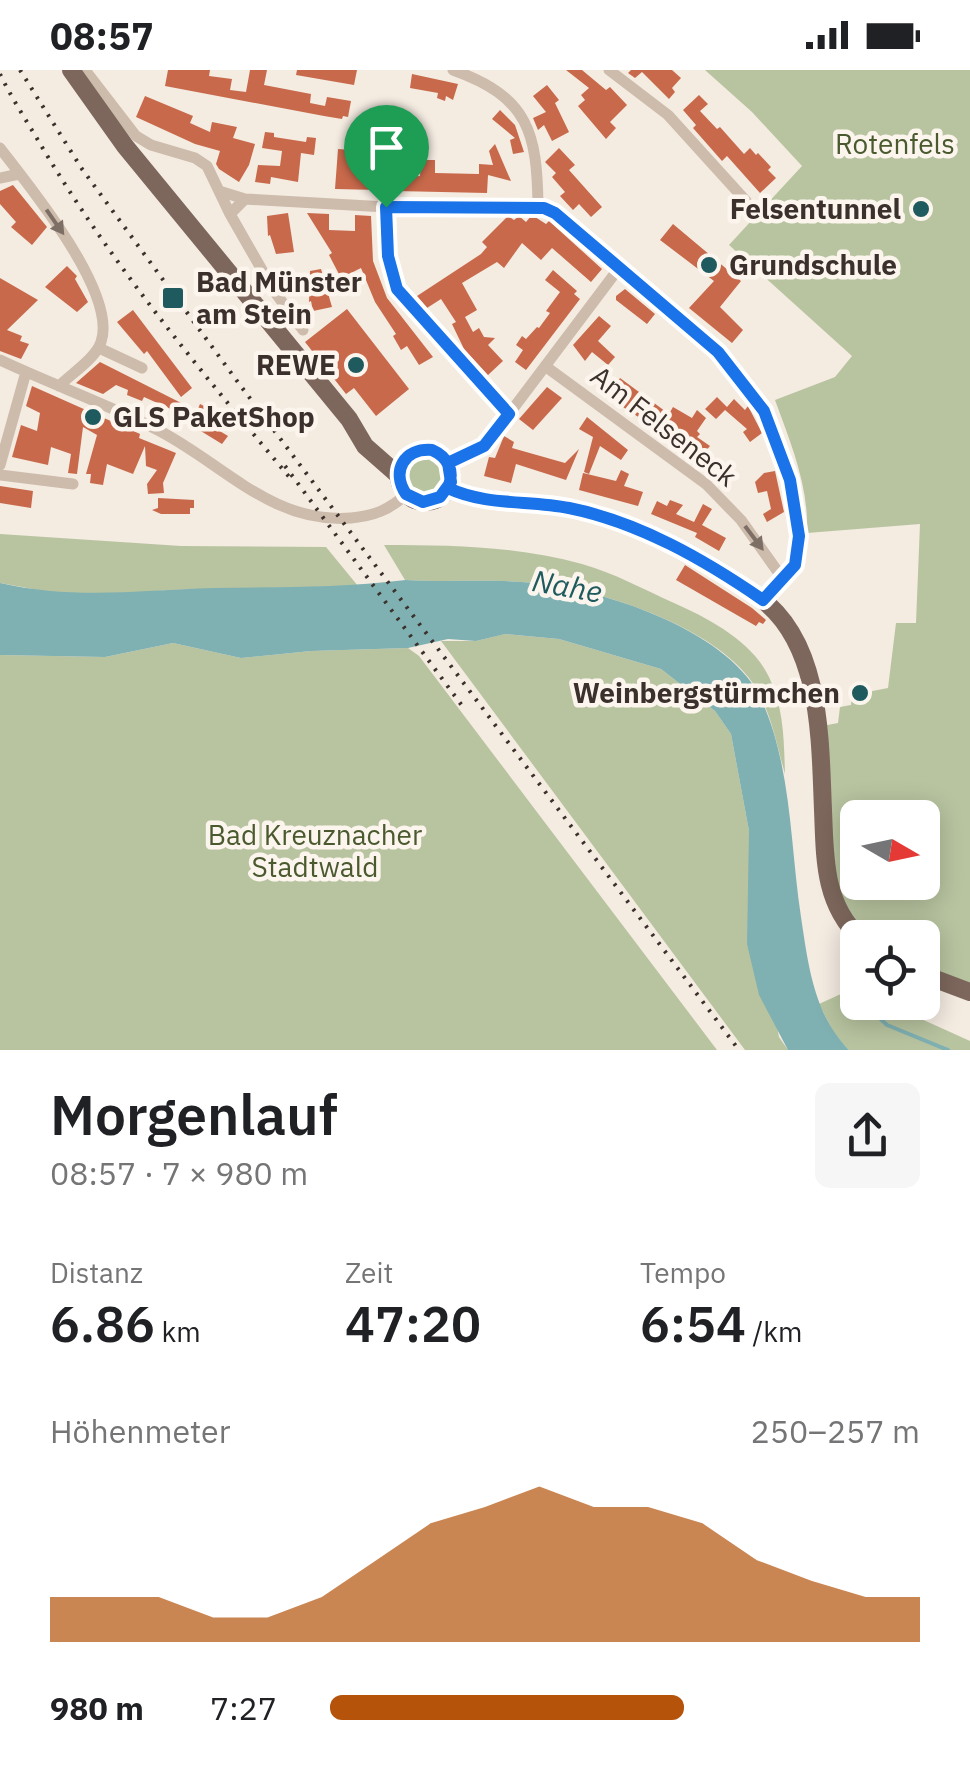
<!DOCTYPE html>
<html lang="de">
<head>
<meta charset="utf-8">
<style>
  body { margin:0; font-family:"IBM Plex Sans",sans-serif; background:#f6f6f6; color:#202124; height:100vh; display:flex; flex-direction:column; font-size:38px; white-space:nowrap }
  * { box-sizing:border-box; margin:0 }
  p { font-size:32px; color:#757577 }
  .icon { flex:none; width:55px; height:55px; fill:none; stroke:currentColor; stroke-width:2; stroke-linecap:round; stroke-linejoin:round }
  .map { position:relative; height:980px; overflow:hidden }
  .side { display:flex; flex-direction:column; background:#fff; flex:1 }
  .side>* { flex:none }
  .needle { width:65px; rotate:99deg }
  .controls { position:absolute; left:840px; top:730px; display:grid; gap:20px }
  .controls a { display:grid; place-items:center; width:100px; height:100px; border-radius:15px; background:#fff; box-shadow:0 5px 25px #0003; font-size:50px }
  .pin { position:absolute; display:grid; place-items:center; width:85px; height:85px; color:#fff; margin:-102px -42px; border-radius:50% 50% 50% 0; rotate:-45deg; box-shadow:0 0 10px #0007 }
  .pin .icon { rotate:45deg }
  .round { display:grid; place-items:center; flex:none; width:105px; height:105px; border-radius:15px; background:#f6f6f6 }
  .headline { display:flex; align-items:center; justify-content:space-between; height:170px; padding:0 50px }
  h1 { font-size:55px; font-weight:600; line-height:75px }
  .stats { display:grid; grid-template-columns:repeat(3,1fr); gap:15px; height:170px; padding:10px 50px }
  .stats div { display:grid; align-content:center }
  .stats b { font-size:50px; font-weight:600 }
  .stats small { font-size:28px; font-weight:400 }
  .stats p { font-size:28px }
  .chart { height:280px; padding:20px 50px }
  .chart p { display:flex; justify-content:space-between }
  .chart svg { width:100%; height:180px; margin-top:10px; fill:#b45309; opacity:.7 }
  ul { padding:0 50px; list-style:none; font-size:32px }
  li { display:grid; grid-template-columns:160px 120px 1fr; align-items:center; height:75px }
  li i { height:25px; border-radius:12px; background:#b45309 }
  .status { display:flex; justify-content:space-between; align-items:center; height:70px; padding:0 50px; background:#fff; direction:ltr }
  .status svg { height:28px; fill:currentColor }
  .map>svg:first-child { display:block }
  .green { fill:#b8c4a0; fill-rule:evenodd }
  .water { fill:#7fb0b2 }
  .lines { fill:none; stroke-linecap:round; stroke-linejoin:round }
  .stream { stroke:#7fb0b2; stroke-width:4 }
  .building { fill:#c8694b }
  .minor { stroke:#cdbbac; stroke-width:11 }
  .primary { stroke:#7d675c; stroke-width:18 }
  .rail { stroke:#3b302b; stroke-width:4; stroke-dasharray:2.5 8; stroke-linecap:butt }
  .oneway { fill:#7d6f65 }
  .route-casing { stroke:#fff; stroke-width:20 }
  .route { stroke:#1a73e8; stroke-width:12 }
  .poi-dot { fill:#1f5a5e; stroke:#fbf5ee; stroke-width:4 }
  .labels { text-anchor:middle; stroke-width:9; stroke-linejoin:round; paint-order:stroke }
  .park-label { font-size:28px; fill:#4a5a2e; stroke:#fbf5ee }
  .poi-label { font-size:28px; font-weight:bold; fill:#3b302b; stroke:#fbf5ee; text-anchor:end }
  .street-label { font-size:28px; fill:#3b302b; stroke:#fbf5ee }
  .water-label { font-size:30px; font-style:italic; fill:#1f5a5e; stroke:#fbf5ee }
</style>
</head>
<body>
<div class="status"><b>08:57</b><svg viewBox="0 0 49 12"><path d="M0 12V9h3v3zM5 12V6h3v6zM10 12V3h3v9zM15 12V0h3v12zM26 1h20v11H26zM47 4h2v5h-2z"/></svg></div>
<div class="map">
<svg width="970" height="980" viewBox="0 0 970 980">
  <rect width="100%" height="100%" fill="#f4ebe1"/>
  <path class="green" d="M705,0H970V916L923,899L922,868C907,867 881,872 868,865C824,841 826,703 822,656L838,653L840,637L851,635L852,625L888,618L896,553H916L920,454L807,463C809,416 791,374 775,330L835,307L852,286L729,175L802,96L752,42ZM858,748H922V812H858Z
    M405 405a19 19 0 1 1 38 0a19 19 0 1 1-38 0Z
    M0,464L181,476L326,477L358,516L167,520L118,525L49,522L0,513Z
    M384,475C451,475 516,476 582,494C614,503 643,519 674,533C708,548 752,571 769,607C784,638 784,671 785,704C777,676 771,643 756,618C722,560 606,521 542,514C496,508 451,513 405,510Z
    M504,564L559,569L661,599L715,641L731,664L749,761L750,815L779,967L788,980H745L441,571H476Z
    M173,573L241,588L311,581L408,578L419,586L717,980H0V585L105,587Z
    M854,918L857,920L858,932L886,933L970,971V980H849L837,969L819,934Z"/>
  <path class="water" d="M406,510C451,513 497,508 542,514C611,522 733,563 762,631C792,699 790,775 801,847C808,894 814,945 849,980H788L759,925L747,874L749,761L731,664L715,641L661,599L559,569L505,564L476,571L448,569L408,578L311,581L241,588L173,573L105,587L0,585V513C74,530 140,520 214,518C279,517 341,518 406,510Z"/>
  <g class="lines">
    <path class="stream" d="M865,934L887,955L948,980"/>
  </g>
  <path class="building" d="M168,0H210L209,6L232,9L230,20L246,22L250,0H267L264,15L311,24L310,33L325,36L327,27L351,31L348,47L343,46L342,49L324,46L165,16Z
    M297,0H357L354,15L296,5Z
    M566,0H582L606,20L610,17L627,35L610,52L616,58L606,69L578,36L585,30L581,25L589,18Z
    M631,0H672L681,8L672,18L675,22L669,29L642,2L635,8L628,3Z
    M412,4L458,14L453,30L446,26L445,31L437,28L438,23L410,18Z
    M547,15L559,30L555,33L569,62L552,71L544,55L538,60L533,48L546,42L533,26Z
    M699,25L708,34L700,41L717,59L720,57L744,84L750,78L756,85L758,83L771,97L768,100L776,108L760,123L727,86L722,91L693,58L696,55L683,40Z
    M145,26L193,46L190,53L210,62L212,52L237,57L233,68L255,74L249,95L239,112L219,99L216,94L220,81L195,74L136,47Z
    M500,40L515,55L524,82L513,84L510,70L515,68L492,49Z
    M373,43L385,45L382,65L373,63L372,90H380L379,109L420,106L421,90H435V103L479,104V94L493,95L489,81L495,74L511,111L488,105L487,123L396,121L397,118L379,117V120L335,119L338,79L364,81Z
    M265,62L274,63V67L306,72L307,67L316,68L314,85L301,83L298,112L271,107L270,114L255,112L258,95L280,96L282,81L262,78Z
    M559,78L575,95L569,100L602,137L591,147L579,134L573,140L560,126L565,122L552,107L556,103L545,92Z
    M13,115L47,157L32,175L11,157L16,152L0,134V121Z
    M288,143L294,182L276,184L270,165L268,166L267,146Z
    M307,143L329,144V160L355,161V145L371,146L373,191L387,228L433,287L419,295L407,276L401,280L393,266L396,264L375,232L361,198L341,208L329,185L332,183Z
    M532,145L546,154L549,151L602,199L591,212L552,178L541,190L522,173L504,198L497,192L462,213L477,240L465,247L473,262L479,258L484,267L495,268L488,275L503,291L488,305L464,279L452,254L456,252L441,229L427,238L417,226L481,184L487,177L482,172L508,146L514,150L519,146L526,152Z
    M673,154L741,211L720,237L743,260L732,273L689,238L714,211L660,170Z
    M67,196L77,206L75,209L88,232L77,242L45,217Z
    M321,199L332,237L313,241L311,231L309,232L310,201Z
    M553,200L577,221L574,224L580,229L526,300L515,292L523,280L516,275L522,266L526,269L537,257L539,258L550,243L546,241L560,222L545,210Z
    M0,208L38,230L7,260L22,266L20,271L29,274L21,289L0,281Z
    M625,219L655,244L647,254L616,230V226Z
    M347,239L409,319L376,346L354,318L346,324L305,272Z
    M133,240L192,318L181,327L147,281L144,284L117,252Z
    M599,246L611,256L598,271L615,287L608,295L592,282L585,291L573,275Z
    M100,292L197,341L200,334L230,349L218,360L228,366L222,374L191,355L193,349L144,327L142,331L127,325L128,320L116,315L103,324L76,313Z
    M620,308L669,344L673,337L692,348L697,340L706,348L697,361L700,364L697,367L710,376L704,383L716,394L713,398L693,384L688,375L668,366L612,330L619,318L616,315Z
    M32,316L140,364L139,368L176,383L163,413L164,423L148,424L147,414L157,400L146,396L145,376L133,404L107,394L103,415L90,413L91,404H86L97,365L83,357L77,404L68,403L71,384L51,377L48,395L12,387L21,355L37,361L40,343L26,336Z
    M547,317L562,328L533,360L519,349Z
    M717,327L727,337L734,329L745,340L748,336L762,363L750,372L743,362L747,359L725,340L716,349L705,339Z
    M587,347L628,380L621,390L600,376L589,404L584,402L593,367L579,359Z
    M504,366L514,372L512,378L565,393L579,379L566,410L516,394L511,413L484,406L489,387L495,388Z
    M621,400L629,404L624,416L643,422L638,436L579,420L583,403L616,411Z
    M775,401L784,442L767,452L763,444L771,439L767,421L758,423L755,412L764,403Z
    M0,416L33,421L31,438L0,433Z
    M158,428L194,430V438H190V444H161L152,440L158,438Z
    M670,430L683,435L676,444L694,452L703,434L712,439L702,455L726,468L719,481L695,467L697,463L651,444L657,431L667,436Z
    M685,495L752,538L766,550L763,554L759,552L756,556L676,510Z"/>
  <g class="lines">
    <path class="minor" d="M85,0L136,66L151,75L195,88L207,96L230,144L274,221L303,260
      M453,0C529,27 537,63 538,136
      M609,0L668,45L746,131
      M0,78C29,116 118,223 101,272C96,288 71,304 59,316
      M0,108L19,104
      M219,121L245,129L230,144
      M245,129L386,137L538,136L555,143L718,282L764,341L790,410L799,466L795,495L763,530
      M386,137L388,186L397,219L509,345
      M99,278L142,298
      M0,290C51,314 104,333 154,358C221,391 270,454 351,448C373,446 390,440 406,424
      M545,296L706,414L741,450L783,509
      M448,393L488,372L619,198
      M0,395L26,302
      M0,405L73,414"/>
    <path class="primary" d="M71,0L125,76L349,349L365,376L398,405
      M399 406a26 26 0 1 1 52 0a26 26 0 1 1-52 0Z
      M448,418C486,435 529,430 568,438C636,451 704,487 760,528C822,573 820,671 823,740C825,786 823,833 860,868
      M922,904L970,922"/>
    <path class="rail" d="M20,0L82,99L240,315L739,980
      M0,4C12,29 28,53 42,77C113,196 202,303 291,409
      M285,396L463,637"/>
  </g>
  <defs><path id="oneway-solid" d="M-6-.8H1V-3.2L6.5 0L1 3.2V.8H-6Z" transform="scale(2.5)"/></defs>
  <g class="oneway">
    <use href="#oneway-solid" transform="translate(55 152) rotate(55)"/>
    <use href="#oneway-solid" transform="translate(754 468) rotate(53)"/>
  </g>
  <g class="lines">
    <g class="route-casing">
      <path id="route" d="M386,137L388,186L397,219L509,344L484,376L448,393L451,412L440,427L423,432L406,424C391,401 404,378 432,380C448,387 455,401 448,418C486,436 529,430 569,438C639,452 705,490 763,530L795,495L799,466L790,410L764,341L718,282L555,143L544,138L386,137"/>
    </g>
    <use href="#route" class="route"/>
  </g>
  <g class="poi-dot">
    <circle cx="921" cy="139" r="10"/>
    <circle cx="709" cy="195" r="10"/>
    <rect x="161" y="216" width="24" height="24" rx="5"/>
    <circle cx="356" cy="295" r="10"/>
    <circle cx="93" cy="347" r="10"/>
    <circle cx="860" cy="623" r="10"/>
  </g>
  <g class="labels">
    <g class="park-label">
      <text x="895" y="84">Rotenfels</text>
      <text x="315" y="775">Bad Kreuznacher<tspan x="315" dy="32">Stadtwald</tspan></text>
    </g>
    <g class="poi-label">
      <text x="901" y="149">Felsentunnel</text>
      <text x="729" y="205" text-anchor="start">Grundschule</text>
      <text x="196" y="222" text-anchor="start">Bad Münster<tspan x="196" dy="32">am Stein</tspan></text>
      <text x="336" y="305">REWE</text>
      <text x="113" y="357" text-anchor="start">GLS PaketShop</text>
      <text x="840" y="633">Weinbergstürmchen</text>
    </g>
    <g class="street-label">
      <text transform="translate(664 356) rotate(38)" y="10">Am Felseneck</text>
    </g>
    <g class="water-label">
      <text transform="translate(567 517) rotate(10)" y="10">Nahe</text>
    </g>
  </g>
</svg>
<div class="controls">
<a><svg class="needle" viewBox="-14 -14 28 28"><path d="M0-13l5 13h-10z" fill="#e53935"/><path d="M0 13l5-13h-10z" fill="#757577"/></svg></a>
<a><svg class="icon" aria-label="locate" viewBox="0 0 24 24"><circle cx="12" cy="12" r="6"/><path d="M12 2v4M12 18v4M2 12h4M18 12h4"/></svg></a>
</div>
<div class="pin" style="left:386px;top:137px;background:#1e9e55"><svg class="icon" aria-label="arrive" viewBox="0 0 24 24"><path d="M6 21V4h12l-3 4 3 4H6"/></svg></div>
</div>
<section class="side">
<div class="headline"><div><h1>Morgenlauf</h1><p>08:57 · 7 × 980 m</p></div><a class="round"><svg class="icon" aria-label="share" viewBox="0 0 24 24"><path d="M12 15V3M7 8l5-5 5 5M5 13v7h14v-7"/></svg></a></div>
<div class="stats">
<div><p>Distanz</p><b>6.86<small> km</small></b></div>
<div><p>Zeit</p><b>47:20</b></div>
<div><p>Tempo</p><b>6:54<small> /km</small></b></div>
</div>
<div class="chart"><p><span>Höhenmeter</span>250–257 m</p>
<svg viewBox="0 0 160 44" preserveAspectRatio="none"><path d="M0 44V33L10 33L20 33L30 38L40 38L50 33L60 24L70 15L80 11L90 6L100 11L110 11L120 15L130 24L140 29L150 33L160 33V44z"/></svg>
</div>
<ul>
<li><b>980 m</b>7:27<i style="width:60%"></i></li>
</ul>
</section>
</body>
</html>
